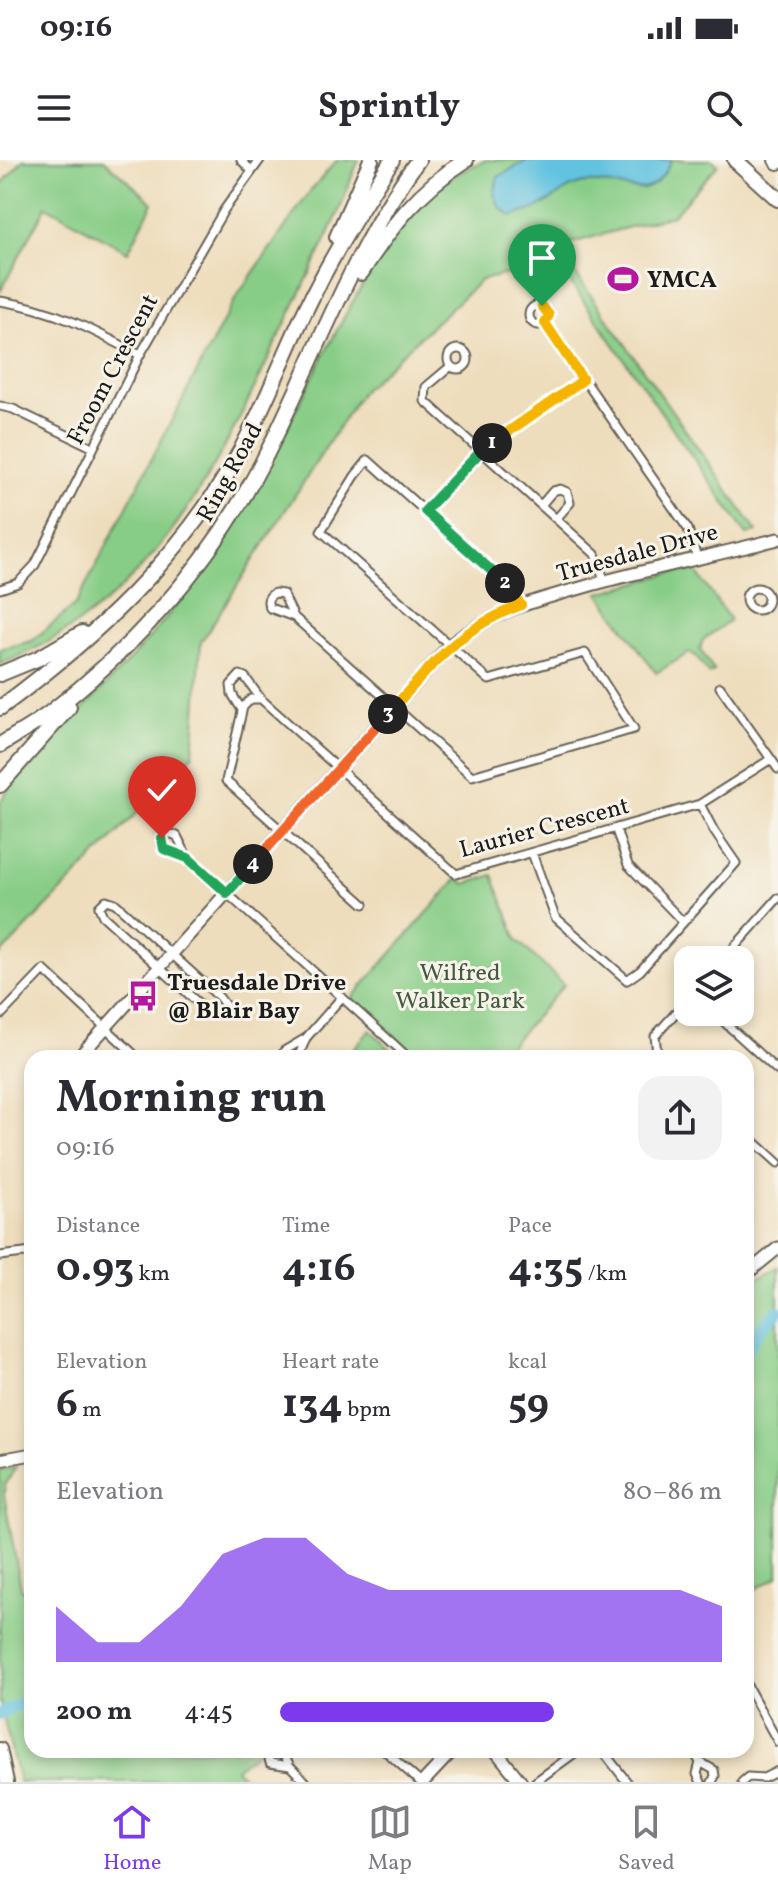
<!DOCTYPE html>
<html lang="en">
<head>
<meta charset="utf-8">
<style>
  body { margin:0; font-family:Vollkorn,serif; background:#f2f2f3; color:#2b2b33; height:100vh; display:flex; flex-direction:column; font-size:30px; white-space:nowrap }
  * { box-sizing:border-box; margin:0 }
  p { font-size:26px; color:#7c7c81 }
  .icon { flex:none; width:44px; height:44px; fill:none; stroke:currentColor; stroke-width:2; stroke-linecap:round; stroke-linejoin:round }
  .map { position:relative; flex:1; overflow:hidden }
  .panel { position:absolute; left:24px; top:890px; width:730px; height:708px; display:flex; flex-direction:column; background:#fff; border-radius:24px; box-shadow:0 4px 12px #0003 }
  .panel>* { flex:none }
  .fabs { position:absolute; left:674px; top:786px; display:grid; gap:16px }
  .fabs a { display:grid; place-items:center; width:80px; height:80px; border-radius:16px; background:#fff; box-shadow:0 4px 12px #0003; font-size:40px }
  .pin { position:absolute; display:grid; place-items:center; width:68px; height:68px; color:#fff; margin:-82px -34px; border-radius:50% 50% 50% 0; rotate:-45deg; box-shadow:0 0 8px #0007 }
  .pin .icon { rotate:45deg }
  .km { position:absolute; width:40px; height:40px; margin:-20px; border-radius:50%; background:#222; color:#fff; font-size:22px; line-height:40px; text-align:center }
  .round { display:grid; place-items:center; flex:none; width:84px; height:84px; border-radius:24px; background:#f2f2f3 }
  .headline { display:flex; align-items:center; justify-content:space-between; height:136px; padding:0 32px }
  h1 { font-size:44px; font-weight:700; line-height:60px }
  .figures { display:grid; grid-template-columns:repeat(3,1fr); gap:12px; height:136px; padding:8px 32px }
  .figures div { display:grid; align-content:center }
  .figures b { font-size:40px; font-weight:700 }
  .figures small { font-size:22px; font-weight:400 }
  .figures p { font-size:22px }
  .chart { height:224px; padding:16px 32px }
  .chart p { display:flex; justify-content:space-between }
  .chart svg { width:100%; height:144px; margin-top:8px; fill:#7c3aed; opacity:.7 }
  ul { padding:0 32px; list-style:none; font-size:26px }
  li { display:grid; grid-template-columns:128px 96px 1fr; align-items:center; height:60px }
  li i { height:20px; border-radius:10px; background:#7c3aed }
  .status { display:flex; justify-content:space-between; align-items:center; height:56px; padding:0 40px; background:#fff; direction:ltr }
  .status svg { height:22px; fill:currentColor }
  header { display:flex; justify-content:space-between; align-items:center; height:104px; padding:0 32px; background:#fff; font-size:36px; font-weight:700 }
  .dock { display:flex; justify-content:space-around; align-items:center; height:112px; border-top:2px solid #e1e1e2; background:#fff; font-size:22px; color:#7c7c81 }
  .dock a { display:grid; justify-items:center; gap:4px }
  .dock .selected { color:#7c3aed }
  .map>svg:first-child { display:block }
  .green { fill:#88cd87; stroke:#527452; stroke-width:2 }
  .water { fill:#62c3e0; stroke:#3f707e; stroke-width:2 }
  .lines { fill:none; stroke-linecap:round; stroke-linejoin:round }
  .stream { stroke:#62c3e0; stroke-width:2 }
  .river { stroke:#62c3e0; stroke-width:12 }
  .street-casing { stroke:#666054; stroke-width:11 }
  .secondary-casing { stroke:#666054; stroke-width:15 }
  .primary-casing { stroke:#666054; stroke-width:16 }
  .highway-casing { stroke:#666054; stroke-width:18 }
  .street { stroke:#fff; stroke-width:7 }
  .secondary { stroke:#fff; stroke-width:11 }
  .primary { stroke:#fff; stroke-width:12 }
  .highway { stroke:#fff; stroke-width:14 }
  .split-1-casing { stroke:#fff; stroke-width:16 }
  .split-2-casing { stroke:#fff; stroke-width:16 }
  .split-3-casing { stroke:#fff; stroke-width:16 }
  .split-4-casing { stroke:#fff; stroke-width:16 }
  .split-5-casing { stroke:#fff; stroke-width:16 }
  .split-1 { stroke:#f5b400; stroke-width:10 }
  .split-2 { stroke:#22a559; stroke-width:10 }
  .split-3 { stroke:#f5b400; stroke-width:10 }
  .split-4 { stroke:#f0652b; stroke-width:10 }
  .split-5 { stroke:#22a559; stroke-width:10 }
  .labels { text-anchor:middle; stroke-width:6; stroke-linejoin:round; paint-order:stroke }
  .poi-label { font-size:24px; font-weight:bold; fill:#1c1c1c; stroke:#f7f3e8; text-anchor:start }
  .street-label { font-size:24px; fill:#1c1c1c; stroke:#f7f3e8 }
  .park-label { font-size:24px; fill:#425a41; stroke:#f7f3e8 }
</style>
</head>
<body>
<div class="status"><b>09:16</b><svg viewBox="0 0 49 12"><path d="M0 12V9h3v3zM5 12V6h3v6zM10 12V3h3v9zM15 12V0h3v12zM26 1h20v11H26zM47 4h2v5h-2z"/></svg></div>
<header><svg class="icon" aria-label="menu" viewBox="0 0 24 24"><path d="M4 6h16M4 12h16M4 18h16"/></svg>Sprintly<svg class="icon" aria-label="search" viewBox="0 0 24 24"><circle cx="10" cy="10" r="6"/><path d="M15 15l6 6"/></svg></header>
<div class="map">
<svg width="778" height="1622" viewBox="0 0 778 1622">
  <rect width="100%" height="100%" fill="#f7f3e8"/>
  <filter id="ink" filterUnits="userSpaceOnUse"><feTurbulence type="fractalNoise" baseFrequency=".0125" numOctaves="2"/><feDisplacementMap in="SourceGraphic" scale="16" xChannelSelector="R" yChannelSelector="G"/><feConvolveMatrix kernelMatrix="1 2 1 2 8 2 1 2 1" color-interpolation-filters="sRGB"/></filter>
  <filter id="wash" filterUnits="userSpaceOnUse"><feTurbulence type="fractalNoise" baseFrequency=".006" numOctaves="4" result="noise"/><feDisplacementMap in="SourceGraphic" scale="32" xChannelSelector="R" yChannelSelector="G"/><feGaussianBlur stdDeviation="1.8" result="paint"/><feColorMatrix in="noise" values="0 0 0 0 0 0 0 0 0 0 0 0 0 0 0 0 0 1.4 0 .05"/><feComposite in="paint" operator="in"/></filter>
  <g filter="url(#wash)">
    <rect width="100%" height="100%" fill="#eeddbc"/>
    <path class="green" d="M23,0H104L153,43L128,92L46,46L0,132V26Z
      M337,0H359C350,18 345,38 337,56C316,102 293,148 271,193C209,325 144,450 0,504V489L32,481L76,444L235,139L311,30Z
      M486,0H713L718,5L673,55L557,87L757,372L747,375L557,103L481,120L362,231L201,482L193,595L0,795V642L12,624C83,548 161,474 219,388C271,311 306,223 352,143C377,99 407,51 448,20C459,12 473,6 486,0Z
      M693,407L730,460L703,480L700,489L714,511L709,514L696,496L689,493L656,513L599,433Z
      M493,715L517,780L564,825L499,898H419L352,838L458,718L465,724Z
      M370,870L400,898H345Z
      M778,1107V1417L746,1434V1125Z
      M16,1307L5,1325L4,1335L21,1428L32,1442V1590H259L235,1609L249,1622H19L0,1543V1311Z"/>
    <path class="water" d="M528,0H671C668,10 658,24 647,28C633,33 605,20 585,23C571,25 563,32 551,40C539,48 525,53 511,56L500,47L494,34L498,17Z"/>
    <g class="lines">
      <path class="stream" d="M746,1190L755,1160"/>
      <path class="river" d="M746,1191L758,1172L778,1151
        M0,1554L32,1538"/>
    </g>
  </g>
  <g filter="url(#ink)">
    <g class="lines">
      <g class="street-casing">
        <path id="street" d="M241,0L251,10
          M0,141C54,149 93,170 140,195
          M529 155a10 10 0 1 1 20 0a10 10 0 1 1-20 0Z
          M545,163L688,369L697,398
          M448 199a10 10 0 1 1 20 0a10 10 0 1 1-20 0Z
          M451,206L426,227L425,241L595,394L605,422
          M0,246L13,249L92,287
          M542,344L553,331L560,329L567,332L570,343L557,358
          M425,351L481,291L583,220
          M746 439a11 11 0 1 1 22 0a11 11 0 1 1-22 0Z
          M0,429L18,423L35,405L140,195L224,50L260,0
          M294,457L270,448C266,442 268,436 275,433L283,434L294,457L472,616L634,569L585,493L489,520L321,371L355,316L368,300L509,427L521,445
          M720,527L771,599
          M242,550L232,534L231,525L240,515L245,517L261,539
          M616,670L628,705L683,762
          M169,673L177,676L188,698L162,687V678Z
          M532,693L555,757L627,820L640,811L736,703L714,671L700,644
          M188,698L409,898
          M106,740L115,743L219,837L225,845L219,854L207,851L103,756L99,747Z
          M364,744L226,621L243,547L251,539H261L456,714L700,644L771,599L778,609
          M723,800L778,738
          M713,852L778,911
          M0,856L44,810L138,898
          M306,878L342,837
          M281,898L284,891L306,878L298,898
          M662,898L657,893L655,876L688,839
          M746,974L778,1003
          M0,1096L32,1092
          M746,1524L778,1582
          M271,1590L268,1595L270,1603L290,1606L282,1590
          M384,1590L420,1622
          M602,1590L627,1622
          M692,1590L700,1602L714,1610L715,1616L712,1622
          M700,1602L697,1614L701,1622
          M290,1606L306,1622
          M535,1622L579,1590
          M742,1622L748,1617L764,1618L778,1611"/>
      </g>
      <g class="secondary-casing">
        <path id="secondary" d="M78,898L450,485C497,448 536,441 591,425C653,408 716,395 778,379
          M750,1111L778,1088
          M0,1300L32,1294
          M495,1590L521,1622
          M423,1622L453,1590"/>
      </g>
      <g class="primary-casing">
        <path id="primary" d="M0,1589L7,1622"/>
      </g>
      <g class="highway-casing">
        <path id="highway" d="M735,0L778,39
          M776,0L778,2
          M337,77L371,0
          M361,113C391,66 419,30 466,0
          M0,514L39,498L82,473
          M0,548C93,479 180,399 237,297C267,244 287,185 315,131C338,86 365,42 392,0
          M0,585C17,574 36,564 51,552C138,484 212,400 262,303C314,202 351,92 418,0
          M0,625L69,547"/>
      </g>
      <use href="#street" class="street"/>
      <use href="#secondary" class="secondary"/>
      <use href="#primary" class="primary"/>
      <use href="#highway" class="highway"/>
    </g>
  </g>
  <g class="lines" filter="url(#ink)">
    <g class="split-1-casing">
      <path id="split-1" d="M492,283L583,220L545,163L549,155L542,146"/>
    </g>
    <g class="split-2-casing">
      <path id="split-2" d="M492,283L481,291L425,351L505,423"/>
    </g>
    <g class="split-3-casing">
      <path id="split-3" d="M388,554C432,505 457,469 521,445L505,423"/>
    </g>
    <g class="split-4-casing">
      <path id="split-4" d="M253,704L388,554"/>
    </g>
    <g class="split-5-casing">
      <path id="split-5" d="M162,678L164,689L188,698L227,733L253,704"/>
    </g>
    <use href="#split-1" class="split-1"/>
    <use href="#split-2" class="split-2"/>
    <use href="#split-3" class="split-3"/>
    <use href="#split-4" class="split-4"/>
    <use href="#split-5" class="split-5"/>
  </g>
  <defs>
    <g id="stadium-bare" transform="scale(2.4)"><path d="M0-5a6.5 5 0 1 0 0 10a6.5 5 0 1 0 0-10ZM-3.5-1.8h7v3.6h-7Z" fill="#b5179e" stroke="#f7f3e8" stroke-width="2.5" paint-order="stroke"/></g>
    <g id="bus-bare" transform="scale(2.4)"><path d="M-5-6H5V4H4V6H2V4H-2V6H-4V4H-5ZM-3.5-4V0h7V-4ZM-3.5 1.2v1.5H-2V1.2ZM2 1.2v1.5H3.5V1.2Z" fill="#b5179e" stroke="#f7f3e8" stroke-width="2.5" paint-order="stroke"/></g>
  </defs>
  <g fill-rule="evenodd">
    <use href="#stadium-bare" x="623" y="119"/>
    <use href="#bus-bare" x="143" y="836"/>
  </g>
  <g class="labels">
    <g class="poi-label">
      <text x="647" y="127">YMCA</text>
      <text x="167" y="830">Truesdale Drive<tspan x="167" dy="28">@ Blair Bay</tspan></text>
    </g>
    <g class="street-label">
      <text transform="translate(112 209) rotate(-62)" y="8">Froom Crescent</text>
      <text transform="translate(229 312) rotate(-61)" y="8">Ring Road</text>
      <text transform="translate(637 392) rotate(-15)" y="8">Truesdale Drive</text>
      <text transform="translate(544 667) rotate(-15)" y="8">Laurier Crescent</text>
    </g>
    <g class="park-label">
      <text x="460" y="820">Wilfred<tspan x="460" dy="28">Walker Park</tspan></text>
    </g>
  </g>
</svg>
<div class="fabs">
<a><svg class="icon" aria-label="layers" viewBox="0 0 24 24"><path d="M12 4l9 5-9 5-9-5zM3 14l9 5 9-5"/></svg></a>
</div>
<div class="pin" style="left:542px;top:146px;background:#1e9e55"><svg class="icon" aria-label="arrive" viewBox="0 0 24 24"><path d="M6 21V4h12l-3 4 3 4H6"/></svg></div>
<div class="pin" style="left:162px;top:678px;background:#d93025"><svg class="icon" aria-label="check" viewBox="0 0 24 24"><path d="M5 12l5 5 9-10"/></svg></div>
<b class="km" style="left:492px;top:283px">1</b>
<b class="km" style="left:505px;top:423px">2</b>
<b class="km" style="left:388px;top:554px">3</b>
<b class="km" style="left:253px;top:704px">4</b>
<section class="panel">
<div class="headline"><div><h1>Morning run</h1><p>09:16</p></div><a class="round"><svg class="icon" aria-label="share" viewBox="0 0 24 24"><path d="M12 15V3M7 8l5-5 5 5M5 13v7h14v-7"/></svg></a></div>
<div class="figures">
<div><p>Distance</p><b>0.93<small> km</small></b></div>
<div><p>Time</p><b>4:16</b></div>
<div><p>Pace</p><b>4:35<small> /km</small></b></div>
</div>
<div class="figures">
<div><p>Elevation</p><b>6<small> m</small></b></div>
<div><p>Heart rate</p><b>134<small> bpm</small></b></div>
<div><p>kcal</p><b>59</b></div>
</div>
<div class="chart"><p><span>Elevation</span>80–86 m</p>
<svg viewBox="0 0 160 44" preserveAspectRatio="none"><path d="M0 44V27L10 38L20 38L30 27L40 11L50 6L60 6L70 17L80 22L90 22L100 22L110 22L120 22L130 22L140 22L150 22L160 27V44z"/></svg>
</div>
<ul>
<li><b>200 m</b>4:45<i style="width:62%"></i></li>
</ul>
</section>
</div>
<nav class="dock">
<a class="selected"><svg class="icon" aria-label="home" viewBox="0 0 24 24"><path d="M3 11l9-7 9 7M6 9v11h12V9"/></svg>Home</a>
<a><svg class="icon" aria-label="map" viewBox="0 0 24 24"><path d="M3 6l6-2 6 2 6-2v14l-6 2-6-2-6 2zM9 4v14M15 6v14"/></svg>Map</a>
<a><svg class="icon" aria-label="saved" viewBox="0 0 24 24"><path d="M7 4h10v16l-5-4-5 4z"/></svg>Saved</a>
</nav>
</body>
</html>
